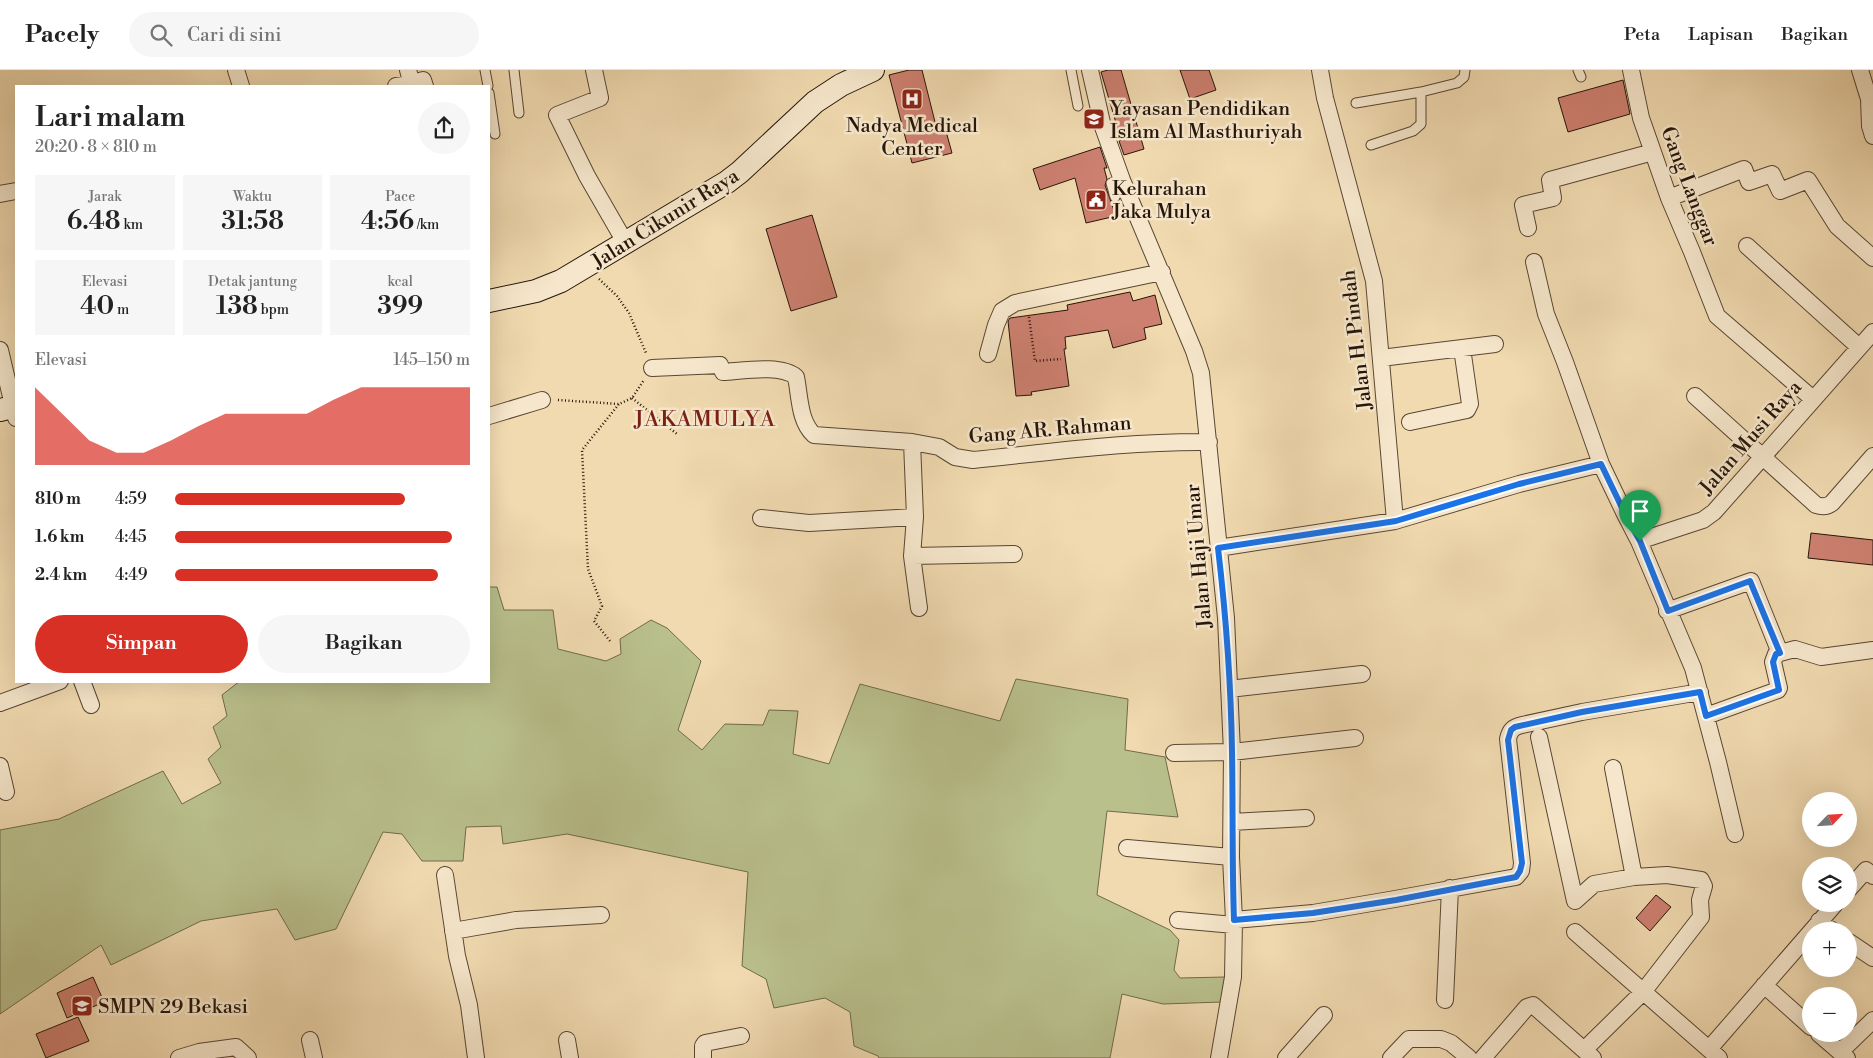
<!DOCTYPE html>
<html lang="id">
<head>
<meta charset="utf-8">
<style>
  body { margin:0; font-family:"Libre Bodoni",serif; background:#f6f6f6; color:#222; height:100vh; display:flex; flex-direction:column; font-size:19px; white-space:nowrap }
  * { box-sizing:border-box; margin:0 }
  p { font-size:16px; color:#767676 }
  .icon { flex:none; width:28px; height:28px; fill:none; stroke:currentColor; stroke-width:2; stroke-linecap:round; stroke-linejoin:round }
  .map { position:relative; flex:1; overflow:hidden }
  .side { position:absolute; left:15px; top:15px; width:475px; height:598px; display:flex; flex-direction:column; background:#fff; border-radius:0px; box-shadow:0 5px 20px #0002 }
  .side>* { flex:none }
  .needle { width:32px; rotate:65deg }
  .buttons { position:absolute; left:1802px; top:722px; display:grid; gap:10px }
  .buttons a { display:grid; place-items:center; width:55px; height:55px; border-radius:50%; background:#fff; box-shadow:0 5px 20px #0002; font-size:25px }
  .pin { position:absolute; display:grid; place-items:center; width:42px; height:42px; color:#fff; margin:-51px -21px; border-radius:50% 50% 50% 0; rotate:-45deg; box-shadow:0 0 5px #0007 }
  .pin .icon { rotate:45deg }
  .round { display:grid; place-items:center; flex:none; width:52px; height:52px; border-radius:26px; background:#f6f6f6 }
  .headline { display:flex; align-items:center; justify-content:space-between; height:85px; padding:0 20px }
  h1 { font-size:28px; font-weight:600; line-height:38px }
  .figures { display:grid; grid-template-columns:repeat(3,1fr); gap:8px; height:85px; padding:5px 20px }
  .figures div { display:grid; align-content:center; border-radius:0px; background:#f6f6f6; text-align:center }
  .figures b { font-size:25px; font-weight:600 }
  .figures small { font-size:14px; font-weight:400 }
  .figures p { font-size:14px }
  .chart { height:140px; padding:10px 20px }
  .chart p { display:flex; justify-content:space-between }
  .chart svg { width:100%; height:90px; margin-top:5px; fill:#d93025; opacity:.7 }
  .primary-button { display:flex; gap:10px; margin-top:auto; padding:10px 20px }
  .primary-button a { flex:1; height:58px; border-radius:30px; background:#d93025; color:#fff; font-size:20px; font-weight:600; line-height:58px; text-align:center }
  .primary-button a+a { background:#f6f6f6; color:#222 }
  ul { padding:0 20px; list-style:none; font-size:16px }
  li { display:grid; grid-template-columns:80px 60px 1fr; align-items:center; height:38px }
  li i { height:12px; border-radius:6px; background:#d93025 }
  header { display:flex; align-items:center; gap:30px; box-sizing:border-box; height:70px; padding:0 25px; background:#fff; border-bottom:1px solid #e0e0e0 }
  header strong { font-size:24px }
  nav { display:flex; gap:28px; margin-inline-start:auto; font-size:18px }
  .search { width:350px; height:45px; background:#f6f6f6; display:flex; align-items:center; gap:12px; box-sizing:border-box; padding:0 18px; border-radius:28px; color:#767676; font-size:19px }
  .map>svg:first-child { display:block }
  .green { fill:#b9c08c; stroke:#706a4a }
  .building { fill:#cd8070; stroke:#261509 }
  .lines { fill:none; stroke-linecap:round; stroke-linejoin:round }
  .lane-casing { stroke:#594633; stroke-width:11 }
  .street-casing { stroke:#594633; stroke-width:18 }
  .secondary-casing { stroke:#261509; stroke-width:24 }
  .path { stroke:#261509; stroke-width:2.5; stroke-dasharray:1 2.5; stroke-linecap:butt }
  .lane { stroke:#f6e7cc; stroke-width:9 }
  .street { stroke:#f6e7cc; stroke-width:16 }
  .secondary { stroke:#f6e7cc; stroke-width:22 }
  .route-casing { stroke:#fff; stroke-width:10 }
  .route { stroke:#1a73e8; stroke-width:6 }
  .labels { text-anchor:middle; stroke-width:5; stroke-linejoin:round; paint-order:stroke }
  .poi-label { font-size:20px; fill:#261509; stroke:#f6e7cc; text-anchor:start }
  .street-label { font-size:20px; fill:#261509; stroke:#f6e7cc }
  .quarter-label { font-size:22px; letter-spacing:1px; fill:#7a1f14; stroke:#f6e7cc }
</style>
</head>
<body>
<header>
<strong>Pacely</strong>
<div class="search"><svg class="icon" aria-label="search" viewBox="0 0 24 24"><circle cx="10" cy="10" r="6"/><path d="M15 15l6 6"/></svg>Cari di sini</div>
<nav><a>Peta</a><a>Lapisan</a><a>Bagikan</a></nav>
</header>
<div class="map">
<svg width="1873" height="988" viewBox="0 0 1873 988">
  <rect width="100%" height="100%" fill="#f1dab0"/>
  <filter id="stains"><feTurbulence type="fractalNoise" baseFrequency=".004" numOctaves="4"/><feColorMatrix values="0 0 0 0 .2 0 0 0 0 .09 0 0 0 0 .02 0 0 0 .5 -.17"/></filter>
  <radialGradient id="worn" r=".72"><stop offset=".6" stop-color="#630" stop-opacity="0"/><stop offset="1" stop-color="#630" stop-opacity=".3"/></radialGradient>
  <path class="green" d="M489,517H497L504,540H553L558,579L606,591L621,584L620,569L651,550L667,558L701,591L678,660L702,680L725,654L763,655L769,640L798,641L793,684L829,694L860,614L1000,651L1016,609L1128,629L1125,680L1165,687L1178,747L1107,741L1097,825L1170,860L1179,870L1174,900L1180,908L1225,907L1222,932L1163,934L1122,924L1110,988H879L878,986L854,976L850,942L825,928L774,938L766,909L742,896L748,802L567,764L503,774L501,756L466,757L463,791H422L402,764L383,762L336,859L295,870L277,839L201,851L111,895L101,875L0,944V760L59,749L163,701L182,734L221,713L208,689L221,677L213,657L227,646L222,625L240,611H489Z"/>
  <path class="building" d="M909,0H922L936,56L944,54L952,83L912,93L889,5Z
    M1108,0H1121L1144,79L1124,85L1119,71L1121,70L1101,2Z
    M1180,0H1209L1216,20L1190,29Z
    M1623,10L1630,44L1568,62L1558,28Z
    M1100,77L1107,98H1104L1107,109L1105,115L1116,146L1086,153L1075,108L1040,120L1033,99Z
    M812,145L837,227L791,241L766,159Z
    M1130,222L1133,231L1155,225L1162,254L1144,258L1146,269L1113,278L1108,260L1065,267L1066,279H1064L1069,316L1031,322L1032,325L1016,326L1008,251L1010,248L1068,240L1067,235Z
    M1811,463L1873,470V495L1808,488Z
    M1656,825L1671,837L1650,861L1636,848Z
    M93,907L104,932L67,948L57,923Z
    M78,947L89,971L46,988L36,964Z"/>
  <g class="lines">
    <g class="lane-casing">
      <path id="lane" d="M485,0L488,16
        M514,0L519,43
        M1071,0L1078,36
        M1578,0L1581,7
        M489,23L495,64
        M1356,33L1421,22L1457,13L1464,7L1465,0
        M1371,75L1413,61L1421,54V22
        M1115,127L1111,113L1122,110"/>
    </g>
    <g class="street-casing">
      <path id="street" d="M236,0L241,16
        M408,0L412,14L423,10L425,16
        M594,0L600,28L557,45L587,106L625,172
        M1090,0L1103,57L1122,110L1194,281L1201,303L1226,548L1232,682L1231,787L1234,850L1233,907L1219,988
        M1320,0L1325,28L1374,211L1395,451
        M1631,0L1641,48L1669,128L1692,182L1717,246L1813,329
        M1860,0L1869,29L1870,56L1873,66
        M396,16L412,14
        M0,124L16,121
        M1669,128L1744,99L1749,112L1772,104L1780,121L1808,110L1837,156L1873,188
        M1528,158L1523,135L1553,128L1550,110L1653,82
        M1747,176L1859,277
        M1534,192L1546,244L1565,292L1601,394L1625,444L1639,471L1693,598L1718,692L1735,764
        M0,280L16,348
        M988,284L996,255L1002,241L1015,233L1162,202
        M1381,288L1495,274
        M652,298L720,295L723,302C742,301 781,294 796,307C800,327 799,351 814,365L912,372L939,377L955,387L973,390C1052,382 1130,371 1209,372
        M1695,326L1816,435C1822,437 1827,437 1832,433L1873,386
        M489,346L542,330
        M1410,352L1467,340L1470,334L1462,278
        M915,447L912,486L919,538
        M761,448L809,453L915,447L912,372
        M1639,471L1703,450L1714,442L1873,262
        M1218,478L1395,451L1519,414L1601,394
        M912,486L1014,484
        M1667,541L1751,511L1780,583
        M82,611L91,635
        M1229,619L1362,604
        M0,633L60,611
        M1706,646L1778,620L1779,618L1773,592L1776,584L1795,579L1821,587L1873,580
        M1539,667L1575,831L1594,814L1634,807L1667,805L1701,810L1704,816L1700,830L1701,847L1643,922L1584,980
        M1174,683L1232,682L1355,668
        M0,696L6,722
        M1613,698L1634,807
        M1232,752L1306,748
        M1127,778L1231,787
        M445,805L457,886L469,935L476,988
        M1849,819L1866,800L1873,806
        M1178,850L1234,855
        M1234,850L1313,843L1395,829L1516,807L1521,801L1522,793L1508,669C1510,660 1513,657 1522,655L1582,642L1700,622
        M1819,851L1833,861
        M453,861L516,850L601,845
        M1575,862L1719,988
        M1849,872L1873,888
        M1764,915L1811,957
        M1445,930L1450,818
        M1819,964L1847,988
        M310,970L314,988
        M567,970L570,988
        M1709,979L1835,834
        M1840,982L1873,950
        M179,988L199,982L236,977L248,988
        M703,988V976L705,973L741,966
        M1286,988L1324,945
        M1391,988L1409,969H1441L1451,973L1469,988
        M1483,988L1527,937L1533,935L1593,988"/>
    </g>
    <g class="secondary-casing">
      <path id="secondary" d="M489,231L536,221L561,211L727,112L740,102L815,32L841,15L873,0
        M0,340L16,336"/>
    </g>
    <path class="path" d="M599,209L617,226L629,243L646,283
      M1029,247L1035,291L1061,289
      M632,328L677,364
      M558,330L619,334L632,328L644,310
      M610,571L594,551L602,536L588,499L582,380L619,334"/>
    <use href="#lane" class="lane"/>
    <use href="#street" class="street"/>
    <use href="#secondary" class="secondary"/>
  </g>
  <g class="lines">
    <g class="route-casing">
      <path id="route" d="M1601,394L1625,444L1640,471L1668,541L1750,511L1780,583L1776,584L1773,592L1779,620L1706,646L1700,622L1582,642L1515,657L1511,660L1508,670L1522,793L1520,801L1516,807L1396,830L1313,843L1234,850C1232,794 1233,738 1232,682C1231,614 1226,546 1218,478L1396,451L1519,414Z"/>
    </g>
    <use href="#route" class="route"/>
  </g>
  <defs>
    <g id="hospital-square" transform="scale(1.125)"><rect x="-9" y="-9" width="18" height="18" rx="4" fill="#8f2418" stroke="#f6e7cc"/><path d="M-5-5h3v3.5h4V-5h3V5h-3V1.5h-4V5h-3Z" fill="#fff"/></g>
    <g id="school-square" transform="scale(1.125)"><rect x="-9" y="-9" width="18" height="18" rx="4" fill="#8f2418" stroke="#f6e7cc"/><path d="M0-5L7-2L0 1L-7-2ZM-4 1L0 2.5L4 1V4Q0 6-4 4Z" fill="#fff"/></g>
    <g id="civic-square" transform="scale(1.125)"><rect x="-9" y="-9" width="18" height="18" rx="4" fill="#8f2418" stroke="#f6e7cc"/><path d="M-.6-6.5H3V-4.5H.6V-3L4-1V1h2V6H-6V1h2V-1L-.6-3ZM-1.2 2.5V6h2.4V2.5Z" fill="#fff"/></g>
  </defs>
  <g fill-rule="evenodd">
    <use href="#hospital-square" x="912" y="29"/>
    <use href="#school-square" x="1094" y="49"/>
    <use href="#civic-square" x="1096" y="130"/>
    <use href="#school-square" x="82" y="936"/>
  </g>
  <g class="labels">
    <g class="poi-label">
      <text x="1110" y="45">Yayasan Pendidikan<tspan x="1110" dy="23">Islam Al Masthuriyah</tspan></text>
      <text x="912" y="62" text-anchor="middle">Nadya Medical<tspan x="912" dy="23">Center</tspan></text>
      <text x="1112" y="125">Kelurahan<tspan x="1112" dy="23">Jaka Mulya</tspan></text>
      <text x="98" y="943">SMPN 29 Bekasi</text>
    </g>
    <g class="street-label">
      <text transform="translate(1690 116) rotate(69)" y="7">Gang Langgar</text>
      <text transform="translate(665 148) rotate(-32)" y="7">Jalan Cikunir Raya</text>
      <text transform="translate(1356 270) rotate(-97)" y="7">Jalan H. Pindah</text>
      <text transform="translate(1050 359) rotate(-5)" y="7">Gang AR. Rahman</text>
      <text transform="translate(1750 367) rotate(-49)" y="7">Jalan Musi Raya</text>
      <text transform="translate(1198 486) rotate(-95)" y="7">Jalan Haji Umar</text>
    </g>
    <g class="quarter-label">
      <text x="705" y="356">JAKAMULYA</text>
    </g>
  </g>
  <rect width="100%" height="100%" filter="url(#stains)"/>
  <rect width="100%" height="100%" fill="url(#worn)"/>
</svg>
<div class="buttons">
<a><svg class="needle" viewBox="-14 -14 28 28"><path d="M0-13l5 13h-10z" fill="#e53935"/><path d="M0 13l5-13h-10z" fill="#767676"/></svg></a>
<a><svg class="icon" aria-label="layers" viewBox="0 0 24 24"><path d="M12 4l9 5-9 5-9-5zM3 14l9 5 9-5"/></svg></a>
<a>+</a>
<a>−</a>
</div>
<div class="pin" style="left:1640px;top:471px;background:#1e9e55"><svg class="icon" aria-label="arrive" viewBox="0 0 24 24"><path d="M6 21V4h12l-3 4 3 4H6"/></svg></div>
<section class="side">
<div class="headline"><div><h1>Lari malam</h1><p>20:20 · 8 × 810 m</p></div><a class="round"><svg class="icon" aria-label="share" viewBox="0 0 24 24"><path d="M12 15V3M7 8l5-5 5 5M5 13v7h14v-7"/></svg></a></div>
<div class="figures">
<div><p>Jarak</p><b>6.48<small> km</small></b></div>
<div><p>Waktu</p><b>31:58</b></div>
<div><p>Pace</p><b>4:56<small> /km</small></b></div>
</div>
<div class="figures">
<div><p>Elevasi</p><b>40<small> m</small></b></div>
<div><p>Detak jantung</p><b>138<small> bpm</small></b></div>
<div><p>kcal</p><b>399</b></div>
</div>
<div class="chart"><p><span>Elevasi</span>145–150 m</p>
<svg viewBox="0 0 160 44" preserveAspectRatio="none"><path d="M0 44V6L10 19L20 32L30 38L40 38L50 32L60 25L70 19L80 19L90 19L100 19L110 12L120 6L130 6L140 6L150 6L160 6V44z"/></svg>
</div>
<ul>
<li><b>810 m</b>4:59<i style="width:78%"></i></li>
<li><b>1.6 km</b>4:45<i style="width:94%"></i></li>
<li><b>2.4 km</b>4:49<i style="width:89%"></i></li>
</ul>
<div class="primary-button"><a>Simpan</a><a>Bagikan</a></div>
</section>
</div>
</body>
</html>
